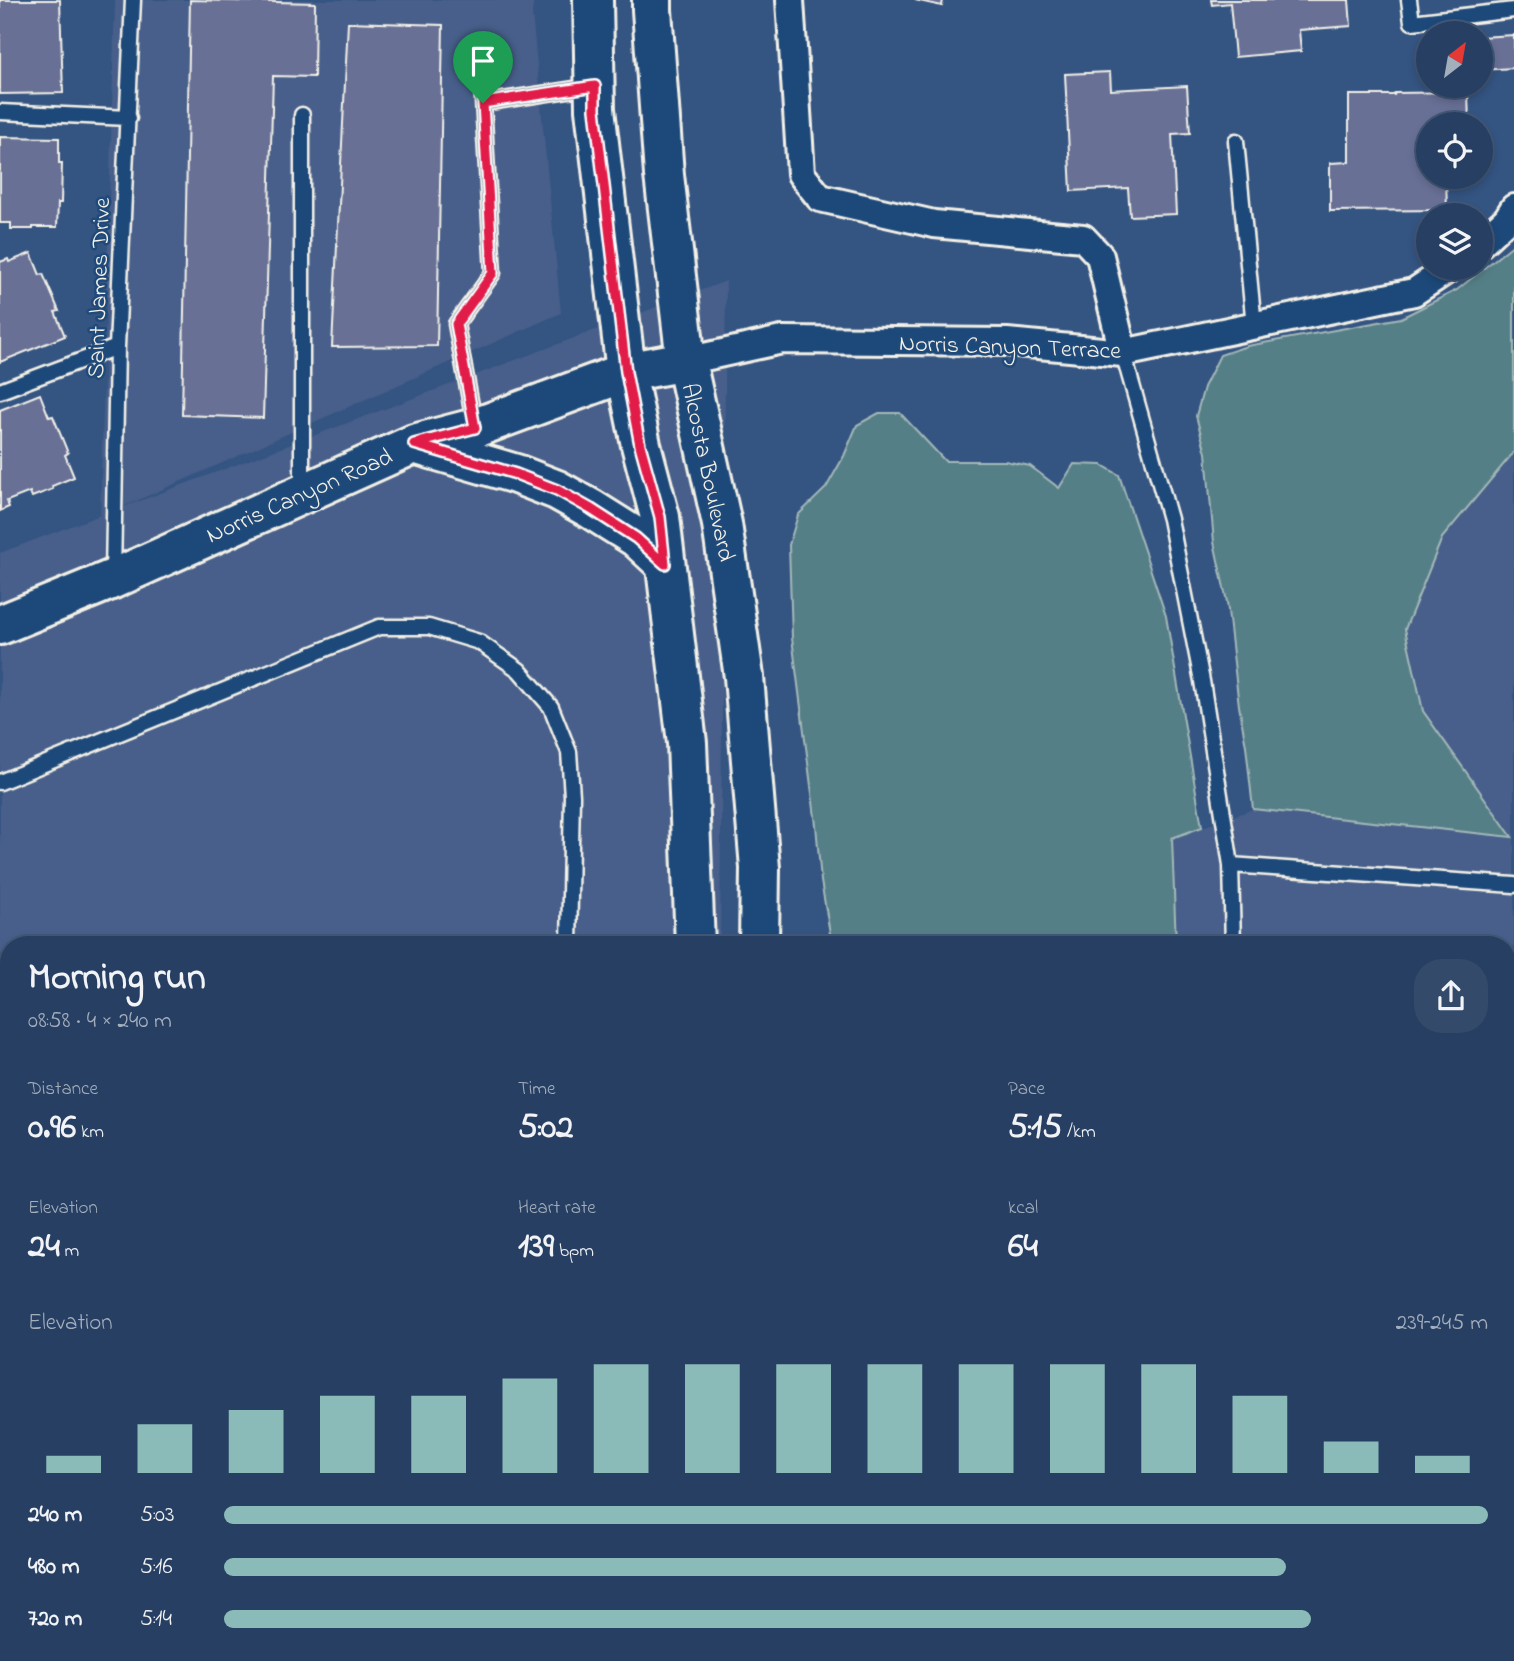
<!DOCTYPE html>
<html lang="en">
<head>
<meta charset="utf-8">
<style>
  body { margin:0; font-family:"Indie Flower",sans-serif; background:#334a6b; color:#f1f3f6; height:100vh; display:flex; flex-direction:column; font-size:26px; white-space:nowrap }
  * { box-sizing:border-box; margin:0 }
  p { font-size:23px; color:#a4afbe }
  .icon { flex:none; width:38px; height:38px; fill:none; stroke:currentColor; stroke-width:2; stroke-linecap:round; stroke-linejoin:round }
  .map { position:relative; flex:1; overflow:hidden }
  .sheet { position:absolute; left:0px; top:936px; width:1516px; height:726px; display:flex; flex-direction:column; background:#273f62; border-radius:28px 28px 0 0; box-shadow:0 4px 10px #0003,0 0 0 2px #435877 }
  .sheet>* { flex:none }
  .needle { width:46px; rotate:31deg }
  .controls { position:absolute; left:1416px; top:21px; display:grid; gap:14px }
  .controls a { display:grid; place-items:center; width:77px; height:77px; border-radius:50%; background:#273f62; box-shadow:0 4px 10px #0003,0 0 0 2px #435877; font-size:35px }
  .pin { position:absolute; display:grid; place-items:center; width:60px; height:60px; color:#fff; margin:-72px -30px; border-radius:50% 50% 50% 0; rotate:-45deg; box-shadow:0 0 7px #0007 }
  .pin .icon { rotate:45deg }
  .round { display:grid; place-items:center; flex:none; width:74px; height:74px; border-radius:28px; background:#334a6b }
  .headline { display:flex; align-items:center; justify-content:space-between; height:119px; padding:0 28px }
  h1 { font-size:38px; font-weight:800; line-height:52px }
  .metrics { display:grid; grid-template-columns:repeat(3,1fr); gap:10px; height:119px; padding:7px 28px }
  .metrics div { display:grid; align-content:center }
  .metrics b { font-size:35px; font-weight:800 }
  .metrics small { font-size:19px; font-weight:400 }
  .metrics p { font-size:19px }
  .chart { height:196px; padding:14px 28px }
  .chart p { display:flex; justify-content:space-between }
  .chart svg { width:100%; height:126px; margin-top:7px; stroke:#8bbbb9; stroke-width:6 }
  ul { padding:0 28px; list-style:none; font-size:23px }
  li { display:grid; grid-template-columns:112px 84px 1fr; align-items:center; height:52px }
  li i { height:18px; border-radius:9px; background:#8bbbb9 }
  .map>svg:first-child { display:block }
  .built { fill:#475f8a }
  .green { fill:#547f87; stroke:#a4b8b8; stroke-width:2 }
  .building { fill:#677096; stroke:#f4f1e8; stroke-width:2 }
  .lines { fill:none; stroke-linecap:round; stroke-linejoin:round }
  .service-casing { stroke:#f4f1e8; stroke-width:19 }
  .minor-casing { stroke:#f4f1e8; stroke-width:32 }
  .secondary-casing { stroke:#f4f1e8; stroke-width:44 }
  .path { stroke:#f4f1e8; stroke-width:4.5; stroke-dasharray:7 5; stroke-linecap:butt }
  .service { stroke:#1f4a7a; stroke-width:14 }
  .minor { stroke:#1f4a7a; stroke-width:26 }
  .secondary { stroke:#1f4a7a; stroke-width:38 }
  .route-casing { stroke:#fff; stroke-width:14 }
  .route { stroke:#e11d48; stroke-width:9 }
  .labels { text-anchor:middle; stroke-width:5; stroke-linejoin:round; paint-order:stroke }
  .street-label { font-size:24px; fill:#f4f1e8; stroke:#1f4a7a }
</style>
</head>
<body>
<div class="map">
<svg width="1514" height="1661" viewBox="0 0 1514 1661">
  <rect width="100%" height="100%" fill="#345482"/>
  <filter id="ink" filterUnits="userSpaceOnUse"><feTurbulence type="fractalNoise" baseFrequency=".0143" numOctaves="2"/><feDisplacementMap in="SourceGraphic" scale="14" xChannelSelector="R" yChannelSelector="G"/><feConvolveMatrix kernelMatrix="1 2 1 2 8 2 1 2 1" color-interpolation-filters="sRGB"/></filter>
  <g filter="url(#ink)">
    <path class="built" d="M115,0H534L532,13L561,313L118,509L726,281L720,945H9V1654H713V1661H0V553L100,515Z
      M1514,452V1661H1199V1654H1507V945H1176L1172,838L1253,809L1511,837L1423,711L1405,629L1442,538Z"/>
    <path class="green" d="M1514,244V452L1442,538L1405,629L1423,711L1512,837L1253,809L1246,746L1239,706L1227,602L1214,542L1206,453L1196,416L1204,387L1220,355L1247,346L1401,318L1457,290Z
      M879,413H900L945,461H1005L1030,466L1059,488L1074,464L1102,465L1119,475L1166,616L1202,827L1172,838L1176,945H832L821,881L816,825L792,638L789,545L798,515L826,488L844,456L857,425Z
      M859,1654H1199V1661H855Z"/>
    <path class="building" d="M0,0H60L63,93L0,94Z
      M190,0L315,3L314,77L273,76L263,418L182,415Z
      M915,0H943L942,6Z
      M1211,0H1349L1351,26L1299,30L1301,51L1235,57L1230,3L1212,5Z
      M348,22L443,25L437,346L332,347Z
      M1514,35V68L1480,70V37Z
      M1110,72L1111,90L1187,86L1190,133L1172,134L1176,214L1130,216L1128,188L1071,191L1065,74Z
      M1468,92L1469,124H1428V177H1446L1447,210L1330,211V163L1349,162V95H1394L1395,93Z
      M0,137L59,138V163H62L61,203H58L57,227H33V229H11V223H0Z
      M31,253L40,275L43,274L59,311L55,312L65,336L0,362V262L8,259L9,262Z
      M40,394L49,417L53,416L68,453L65,455L74,477L52,486L53,489L32,497L30,492L7,501L9,507L0,511V410Z
      M0,1378H9V1654H156V1661H0Z
      M1507,1420H1514V1653L1507,1652Z
      M1358,1654H1442V1661H1358Z"/>
    <g class="lines">
      <g class="service-casing">
        <path id="service" d="M1409,0L1412,22L1514,10
          M483,103L594,86
          M0,112L129,118
          M302,115V492
          M1236,141L1254,326
          M1123,353L1170,519L1202,681L1231,865L1233,945
          M0,391L117,347
          M475,427L456,324L493,273L480,51
          M113,576L117,347L133,0
          M0,782L379,627H429L479,642L519,670L551,707L569,752L572,796L569,945
          M1231,865L1514,885
          M0,983H9
          M1507,1005L1514,1002
          M1507,1250H1514
          M356,1661V1654
          M545,1661L546,1654
          M1237,1661V1654"/>
      </g>
      <g class="minor-casing">
        <path id="minor" d="M790,0L801,174L820,198L934,224L1083,238L1100,256L1123,353
          M1480,244L1507,219L1514,208
          M686,361L782,340L1007,342L1123,353L1414,292L1450,268"/>
      </g>
      <g class="secondary-casing">
        <path id="secondary" d="M593,0L595,109L626,372L641,445L660,517L687,743L695,945
          M652,0V10L664,175L686,361L722,524L744,677L760,868L759,945
          M414,444L516,474L557,490L591,509L637,538L665,564
          M0,625L113,579L414,444L475,428L626,372L686,361
          M685,1661V1654
          M754,1661V1654"/>
      </g>
      <path class="path" d="M232,1661L233,1654"/>
      <use href="#service" class="service"/>
      <use href="#minor" class="minor"/>
      <use href="#secondary" class="secondary"/>
    </g>
  </g>
  <g class="lines" filter="url(#ink)">
    <g class="route-casing">
      <path id="route" d="M595,86V109L626,372L640,445L660,517L665,564L636,538L591,509L557,490L516,474L414,444L475,428L456,324L493,273L483,103Z"/>
    </g>
    <use href="#route" class="route"/>
  </g>
  <g class="labels">
    <g class="street-label">
      <text transform="translate(98 288) rotate(-88)" y="8">Saint James Drive</text>
      <text transform="translate(1010 346) rotate(2)" y="8">Norris Canyon Terrace</text>
      <text transform="translate(709 472) rotate(78)" y="8">Alcosta Boulevard</text>
      <text transform="translate(299 495) rotate(-24)" y="8">Norris Canyon Road</text>
    </g>
  </g>
</svg>
<div class="controls">
<a><svg class="needle" viewBox="-14 -14 28 28"><path d="M0-13l5 13h-10z" fill="#e53935"/><path d="M0 13l5-13h-10z" fill="#a4afbe"/></svg></a>
<a><svg class="icon" aria-label="locate" viewBox="0 0 24 24"><circle cx="12" cy="12" r="6"/><path d="M12 2v4M12 18v4M2 12h4M18 12h4"/></svg></a>
<a><svg class="icon" aria-label="layers" viewBox="0 0 24 24"><path d="M12 4l9 5-9 5-9-5zM3 14l9 5 9-5"/></svg></a>
</div>
<div class="pin" style="left:483px;top:103px;background:#1e9e55"><svg class="icon" aria-label="arrive" viewBox="0 0 24 24"><path d="M6 21V4h12l-3 4 3 4H6"/></svg></div>
<section class="sheet">
<div class="headline"><div><h1>Morning run</h1><p>08:58 · 4 × 240 m</p></div><a class="round"><svg class="icon" aria-label="share" viewBox="0 0 24 24"><path d="M12 15V3M7 8l5-5 5 5M5 13v7h14v-7"/></svg></a></div>
<div class="metrics">
<div><p>Distance</p><b>0.96<small> km</small></b></div>
<div><p>Time</p><b>5:02</b></div>
<div><p>Pace</p><b>5:15<small> /km</small></b></div>
</div>
<div class="metrics">
<div><p>Elevation</p><b>24<small> m</small></b></div>
<div><p>Heart rate</p><b>139<small> bpm</small></b></div>
<div><p>kcal</p><b>64</b></div>
</div>
<div class="chart"><p><span>Elevation</span>239–245 m</p>
<svg viewBox="0 0 160 44" preserveAspectRatio="none"><path d="M5 44V38M15 44V27M25 44V22M35 44V17M45 44V17M55 44V11M65 44V6M75 44V6M85 44V6M95 44V6M105 44V6M115 44V6M125 44V6M135 44V17M145 44V33M155 44V38"/></svg>
</div>
<ul>
<li><b>240 m</b>5:03<i style="width:100%"></i></li>
<li><b>480 m</b>5:16<i style="width:84%"></i></li>
<li><b>720 m</b>5:14<i style="width:86%"></i></li>
</ul>
</section>
</div>
</body>
</html>
